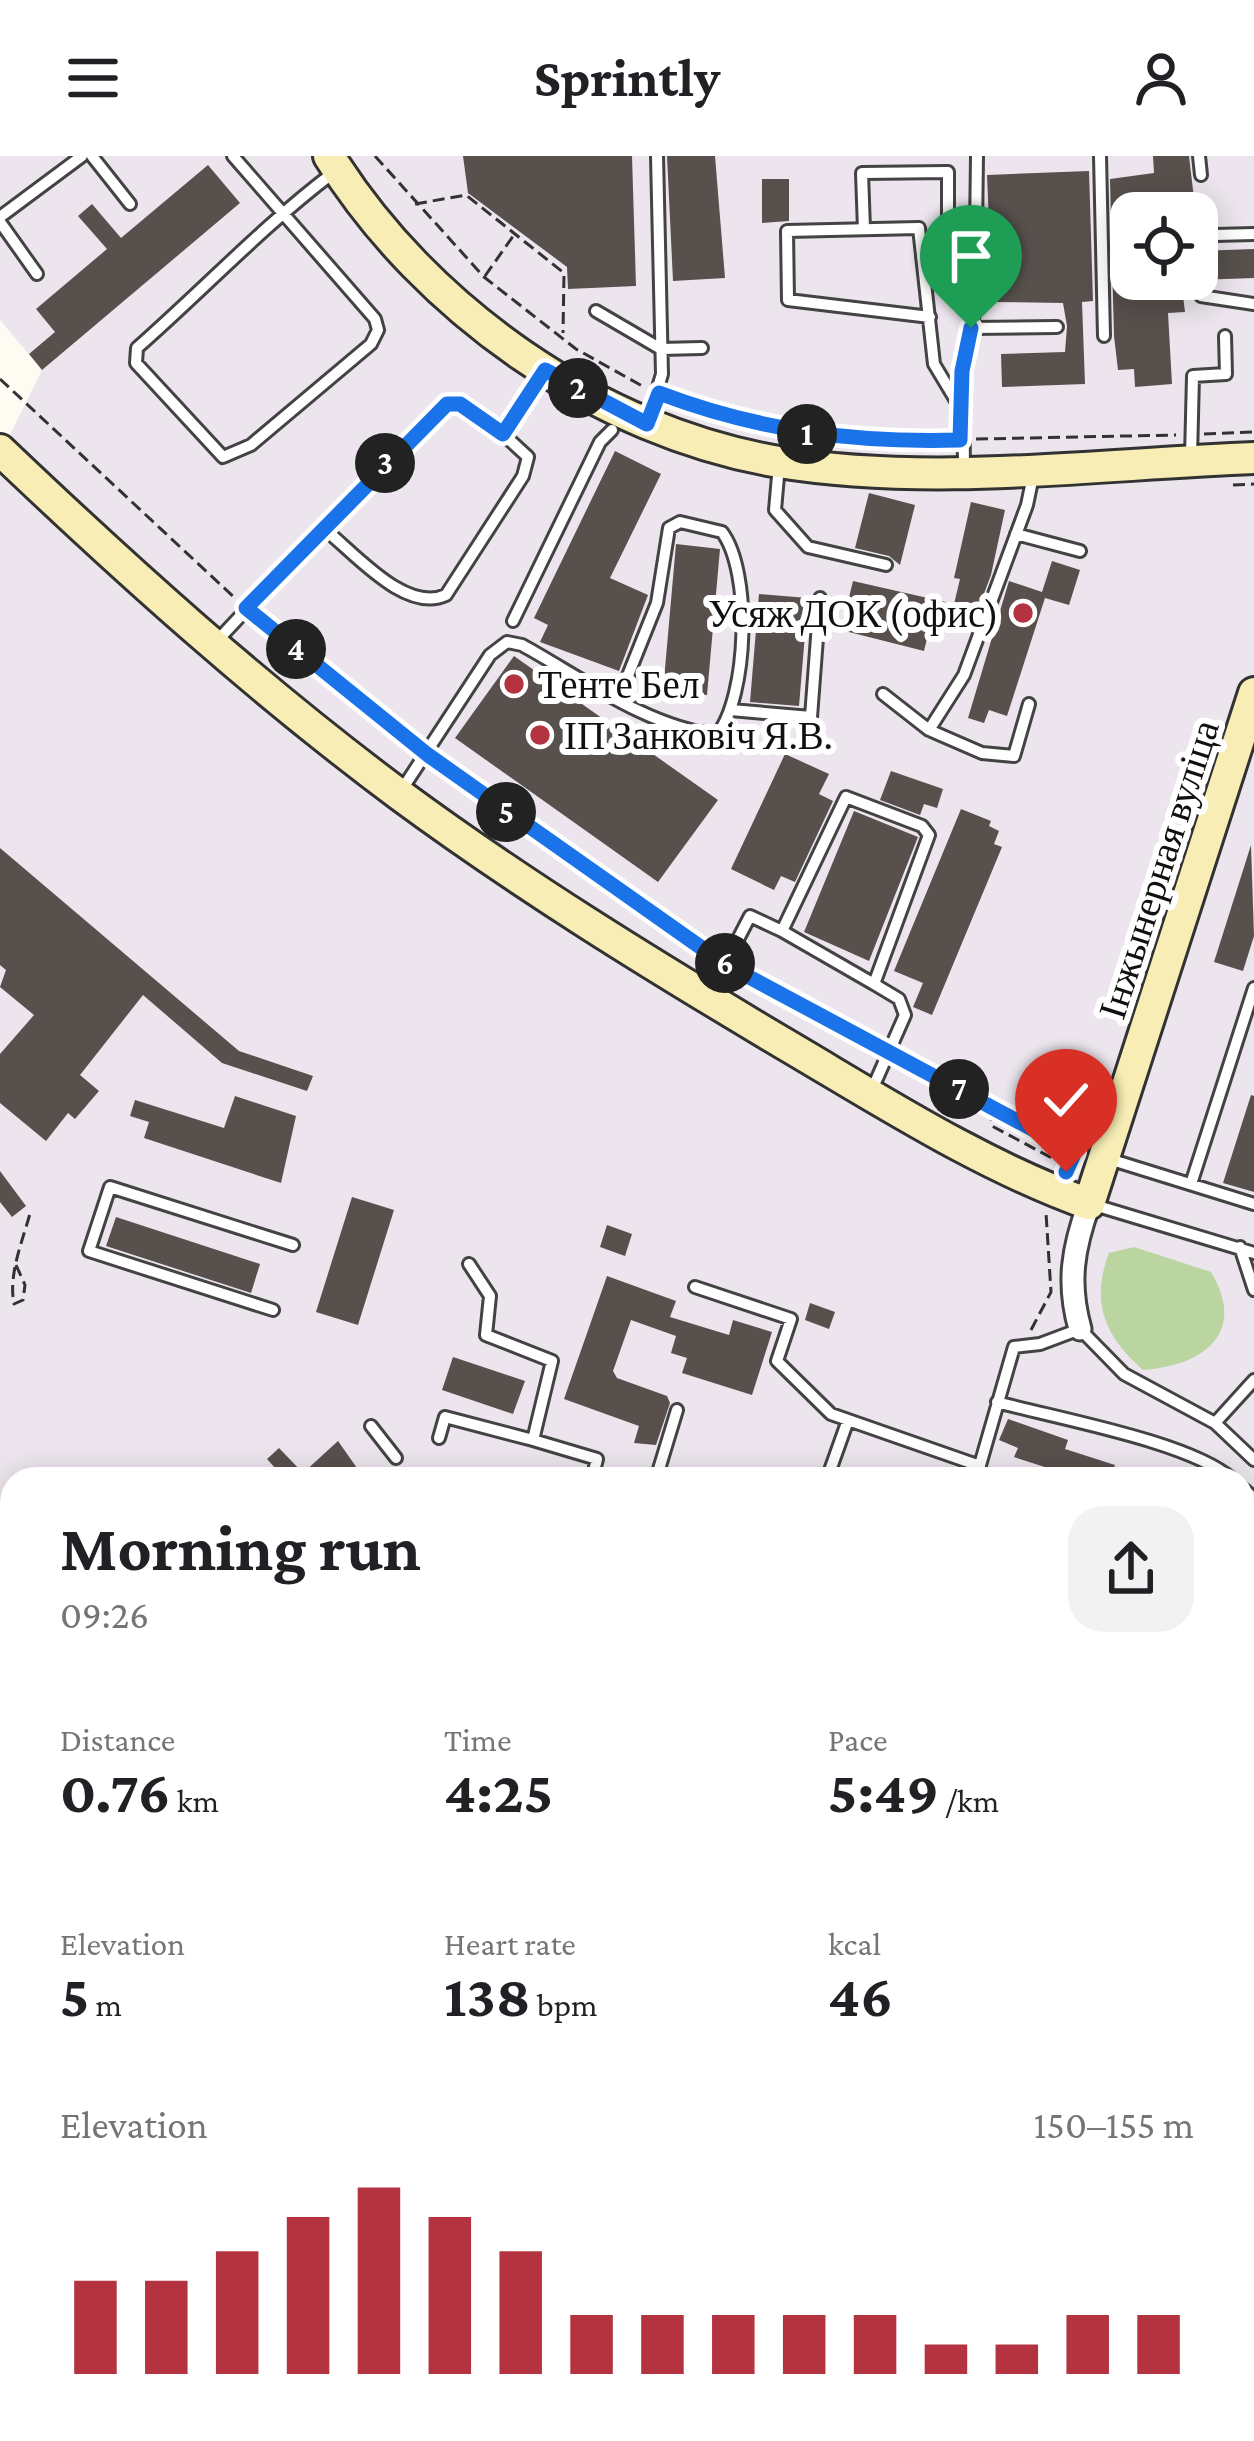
<!DOCTYPE html>
<html lang="en">
<head>
<meta charset="utf-8">
<style>
  body { margin:0; font-family:"Crimson Pro",serif; background:#f2f2f2; color:#202124; height:100vh; display:flex; flex-direction:column; font-size:45px; white-space:nowrap }
  * { box-sizing:border-box; margin:0 }
  p { font-size:39px; color:#757577 }
  .icon { flex:none; width:66px; height:66px; fill:none; stroke:currentColor; stroke-width:2; stroke-linecap:round; stroke-linejoin:round }
  .map { position:relative; flex:1; overflow:hidden }
  .side { position:absolute; left:0px; top:1311px; width:1254px; height:975px; display:flex; flex-direction:column; background:#fff; border-radius:36px 36px 0 0; box-shadow:0 6px 30px #0003 }
  .side>* { flex:none }
  .tools { position:absolute; left:1110px; top:36px; display:grid; gap:24px }
  .tools a { display:grid; place-items:center; width:108px; height:108px; border-radius:24px; background:#fff; box-shadow:0 6px 30px #0003; font-size:60px }
  .pin { position:absolute; display:grid; place-items:center; width:102px; height:102px; color:#fff; margin:-123px -51px; border-radius:50% 50% 50% 0; rotate:-45deg; box-shadow:0 0 12px #0007 }
  .pin .icon { rotate:45deg }
  .km { position:absolute; width:60px; height:60px; margin:-30px; border-radius:50%; background:#222; color:#fff; font-size:33px; line-height:60px; text-align:center }
  .round { display:grid; place-items:center; flex:none; width:126px; height:126px; border-radius:36px; background:#f2f2f2 }
  .headline { display:flex; align-items:center; justify-content:space-between; height:204px; padding:0 60px }
  h1 { font-size:66px; font-weight:700; line-height:90px }
  .stats { display:grid; grid-template-columns:repeat(3,1fr); gap:18px; height:204px; padding:12px 60px }
  .stats div { display:grid; align-content:center }
  .stats b { font-size:60px; font-weight:700 }
  .stats small { font-size:33px; font-weight:400 }
  .stats p { font-size:33px }
  .chart { height:336px; padding:24px 60px }
  .chart p { display:flex; justify-content:space-between }
  .chart svg { width:100%; height:216px; margin-top:12px; stroke:#b33440; stroke-width:6 }
  header { display:flex; justify-content:space-between; align-items:center; height:156px; padding:0 60px; background:#fff; font-size:54px; font-weight:700 }
  .map>svg:first-child { display:block }
  .industrial { fill:#ece5ed; fill-rule:evenodd }
  .forest { fill:#bbd5a0 }
  .water { fill:#bde0f1; stroke:#4a97c1; stroke-width:3 }
  .building { fill:#57504d }
  .lines { fill:none; stroke-linecap:round; stroke-linejoin:round }
  .lane-casing { stroke:#434343; stroke-width:16 }
  .street-casing { stroke:#434343; stroke-width:27 }
  .secondary-casing { stroke:#323232; stroke-width:36 }
  .path { stroke:#323232; stroke-width:3; stroke-dasharray:12 6; stroke-linecap:butt }
  .lane { stroke:#fff; stroke-width:10 }
  .street { stroke:#fff; stroke-width:21 }
  .secondary { stroke:#f7edb5; stroke-width:30 }
  .route-casing { stroke:#fff; stroke-width:24 }
  .route { stroke:#1a73e8; stroke-width:15 }
  .poi-dot { fill:#b33440; stroke:#fff; stroke-width:4.5 }
  .labels { text-anchor:middle; stroke-width:12; stroke-linejoin:round; paint-order:stroke }
  .poi-label { font-size:39px; fill:#101010; stroke:#fff; text-anchor:start }
  .street-label { font-size:39px; fill:#101010; stroke:#fff }
</style>
</head>
<body>
<header><svg class="icon" aria-label="menu" viewBox="0 0 24 24"><path d="M4 6h16M4 12h16M4 18h16"/></svg>Sprintly<svg class="icon" aria-label="person" viewBox="0 0 24 24"><circle cx="12" cy="8" r="4"/><path d="M4 21q1-7 8-7t8 7"/></svg></header>
<div class="map">
<svg width="1254" height="2285" viewBox="0 0 1254 2285">
  <rect width="100%" height="100%" fill="#fefbf3"/>
  <path class="industrial" d="M0,0H1254V2285H0V299L42,214L0,164ZM1131,57H1197V123H1131ZM12,1323H1242V2274H12Z"/>
  <path class="forest" d="M1134,1091L1211,1116C1248,1178 1202,1210 1143,1214C1105,1181 1090,1146 1109,1097Z"/>
  <path class="water" d="M12,1419V1521L0,1518V1422Z
    M0,1543L12,1551V1628L0,1636Z
    M12,1896V2094L0,2090V1932Z
    M12,2211V2274H92L83,2285H14C0,2266 0,2231 12,2211Z
    M116,2274H217L218,2285H115Z
    M508,2274H617L612,2285H538Z"/>
  <path class="building" d="M463,0H632L636,130L568,133L567,111L468,37Z
    M667,0H715L725,122L673,125Z
    M1153,0H1189L1195,51L1131,57V123H1181L1185,156L1168,157L1172,228L1135,231L1134,213L1118,214L1114,180L1110,23L1154,17Z
    M208,9L240,47L42,214L29,198L55,176L36,153L107,93L78,60L92,48L121,82Z
    M1089,15L1093,145L1082,146L1085,228L1002,231L1001,198L1065,196L1067,170L1063,147L992,146L987,19Z
    M762,23H789V65L762,67Z
    M1254,93V122L1197,124V95Z
    M615,295L661,318L610,422L648,439L619,515L540,486L548,469L534,462Z
    M869,337L915,349L900,409L889,400L855,392Z
    M971,346L1005,354L991,419L970,475L931,466L924,495L841,474L853,425L954,448L960,423L954,422Z
    M676,388L720,393L707,539L663,535Z
    M1052,405L1080,414L1069,449L1045,442L1007,560L989,554L984,567L968,562L1009,425L1042,436Z
    M759,438L808,442L799,550L750,546Z
    M514,500L718,644L658,726L455,582Z
    M785,598L829,618L819,638L833,645L795,726L781,720L774,734L731,713Z
    M891,615L943,633L937,652L924,648L920,659L880,644Z
    M961,653L991,665L989,670L999,675L994,688L1002,691L932,859L913,851L923,827L894,815Z
    M854,655L918,681L869,805L804,776Z
    M1251,689L1254,780L1243,815L1214,806Z
    M0,692L239,895L313,920L307,935L222,907L143,839L80,919L99,935L75,963L68,957L46,985L0,947V898L34,859L0,831L6,814L0,809Z
    M1251,939L1254,940V1036L1223,1027Z
    M235,940L296,960L281,1027L144,982L149,966L130,960L135,944L224,972Z
    M0,1015L26,1050L12,1061L0,1046Z
    M352,1041L394,1054L358,1169L316,1156Z
    M116,1061L260,1108L251,1137L106,1090Z
    M607,1069L632,1078L625,1100L600,1091Z
    M607,1120L676,1145L670,1161L729,1179L733,1164L772,1176L752,1239L682,1217L687,1202L671,1197L676,1180L631,1164L613,1215L617,1222L667,1240L670,1247L656,1289L634,1287L639,1270L564,1243Z
    M810,1147L835,1156L829,1173L805,1164Z
    M453,1201L525,1225L513,1258L442,1234Z
    M1008,1263L1068,1284L1065,1293L1115,1309L1110,1323H1054L1057,1315L1014,1301L1018,1292L999,1284Z
    M338,1285L357,1312L345,1323H285L267,1303L279,1292L303,1317Z"/>
  <g class="lines">
    <g class="lane-casing">
      <path id="lane" d="M92,0L130,48
        M233,0L375,163L378,174L371,188L251,289L223,301L136,207L137,192C202,135 264,69 333,17
        M1100,0L1104,180
        M1199,0L1201,19
        M0,61L82,0
        M0,66L37,118
        M864,73L862,17L948,16V94L922,101
        M1215,79L1254,78
        M1201,140L1254,148
        M596,155L661,193L702,192
        M930,161L788,144L787,75L919,72L934,208L961,253
        M971,172L1057,171
        M648,265L662,218L657,0
        M1191,301L1193,220L1226,218L1225,180
        M779,309L775,354L808,391L886,409
        M964,312L963,215L975,152L977,0
        M323,372L436,254L460,248L503,278L544,217
        M1016,378L1080,395
        M513,465L600,286L612,274
        M216,486L323,372C354,396 405,458 446,439L523,320L528,301L503,278
        M883,538L929,574L964,519L1027,349L1033,320
        M731,554L811,561L820,442
        M929,574L982,597L1014,600L1029,548
        M399,638L490,499L507,486L522,489C580,521 649,572 717,579C748,540 752,416 722,376L680,366L669,372L657,447L619,542
        M708,841L750,760L782,775L846,641L922,670L929,679L874,828L782,775
        M871,936L905,859L899,843L874,828
        M1109,1003L1254,1048
        M1191,1028L1254,832
        M1091,1048L1254,1097
        M1240,1091L1254,1134
        M695,1131L791,1163L777,1205L831,1258L980,1310
        M273,1154L89,1095L110,1031L293,1089
        M997,1246C1055,1262 1191,1286 1232,1323
        M1215,1267L1254,1224
        M371,1270L396,1302
        M439,1282L445,1261L533,1284L552,1205L486,1179L490,1140L469,1108
        M533,1284L597,1303L592,1323
        M656,1323L677,1254
        M827,1323L848,1264
        M976,1323L1014,1191L1040,1188L1080,1173L1124,1218L1215,1267L1254,1304
        M1242,1332L1254,1342
        M0,1709L12,1713
        M0,1781L12,1745
        M1242,1901L1254,1905
        M0,2140L12,2144
        M366,2274L396,2285
        M674,2285L678,2274"/>
    </g>
    <g class="street-casing">
      <path id="street" d="M1080,1173C1067,1127 1073,1092 1089,1048"/>
    </g>
    <g class="secondary-casing">
      <path id="secondary" d="M329,0C425,154 599,276 779,306C933,331 1098,308 1254,302
        M0,294C127,415 259,534 400,639C522,729 652,809 783,887C880,944 982,1010 1089,1048L1254,537"/>
    </g>
    <path class="path" d="M375,0L484,121L576,193L644,231
      M415,48L466,39L564,117L563,177
      M485,120L516,76
      M0,223L236,443
      M670,241C761,276 851,287 948,284
      M1204,278L1254,276
      M976,283L1176,279
      M1233,329L1254,328
      M256,461L412,587
      M439,607L711,798
      M740,815L874,887
      M904,903L1075,996L1067,1012
      M991,953L992,970L1050,1001L1062,992
      M16,1109L25,1129L23,1144L14,1148C8,1118 23,1084 31,1054
      M1031,1174L1051,1136L1046,1057
      M1009,2285L1012,2274"/>
    <use href="#lane" class="lane"/>
    <use href="#street" class="street"/>
    <use href="#secondary" class="secondary"/>
  </g>
  <g class="lines">
    <g class="route-casing">
      <path id="route" d="M971,172L962,215L960,284C854,287 759,275 659,237L647,268L545,214L503,278L460,248H447L246,452L428,599L723,807L1075,996L1066,1016"/>
    </g>
    <use href="#route" class="route"/>
  </g>
  <g class="poi-dot">
    <circle cx="1023" cy="457" r="12"/>
    <circle cx="514" cy="528" r="12"/>
    <circle cx="540" cy="579" r="12"/>
  </g>
  <g class="labels">
    <g class="poi-label">
      <text x="999" y="471" text-anchor="end">Усяж ДОК (офис)</text>
      <text x="538" y="542">Тенте Бел</text>
      <text x="564" y="593">ІП Занковіч Я.В.</text>
    </g>
    <g class="street-label">
      <text transform="translate(1158 713) rotate(-72)" y="14">Інжынерная вуліца</text>
    </g>
  </g>
</svg>
<div class="tools">
<a><svg class="icon" aria-label="locate" viewBox="0 0 24 24"><circle cx="12" cy="12" r="6"/><path d="M12 2v4M12 18v4M2 12h4M18 12h4"/></svg></a>
</div>
<div class="pin" style="left:971px;top:172px;background:#1e9e55"><svg class="icon" aria-label="arrive" viewBox="0 0 24 24"><path d="M6 21V4h12l-3 4 3 4H6"/></svg></div>
<div class="pin" style="left:1066px;top:1016px;background:#d93025"><svg class="icon" aria-label="check" viewBox="0 0 24 24"><path d="M5 12l5 5 9-10"/></svg></div>
<b class="km" style="left:807px;top:278px">1</b>
<b class="km" style="left:578px;top:232px">2</b>
<b class="km" style="left:385px;top:307px">3</b>
<b class="km" style="left:296px;top:493px">4</b>
<b class="km" style="left:506px;top:656px">5</b>
<b class="km" style="left:725px;top:807px">6</b>
<b class="km" style="left:959px;top:933px">7</b>
<section class="side">
<div class="headline"><div><h1>Morning run</h1><p>09:26</p></div><a class="round"><svg class="icon" aria-label="share" viewBox="0 0 24 24"><path d="M12 15V3M7 8l5-5 5 5M5 13v7h14v-7"/></svg></a></div>
<div class="stats">
<div><p>Distance</p><b>0.76<small> km</small></b></div>
<div><p>Time</p><b>4:25</b></div>
<div><p>Pace</p><b>5:49<small> /km</small></b></div>
</div>
<div class="stats">
<div><p>Elevation</p><b>5<small> m</small></b></div>
<div><p>Heart rate</p><b>138<small> bpm</small></b></div>
<div><p>kcal</p><b>46</b></div>
</div>
<div class="chart"><p><span>Elevation</span>150–155 m</p>
<svg viewBox="0 0 160 44" preserveAspectRatio="none"><path d="M5 44V25M15 44V25M25 44V19M35 44V12M45 44V6M55 44V12M65 44V19M75 44V32M85 44V32M95 44V32M105 44V32M115 44V32M125 44V38M135 44V38M145 44V32M155 44V32"/></svg>
</div>
</section>
</div>
</body>
</html>
